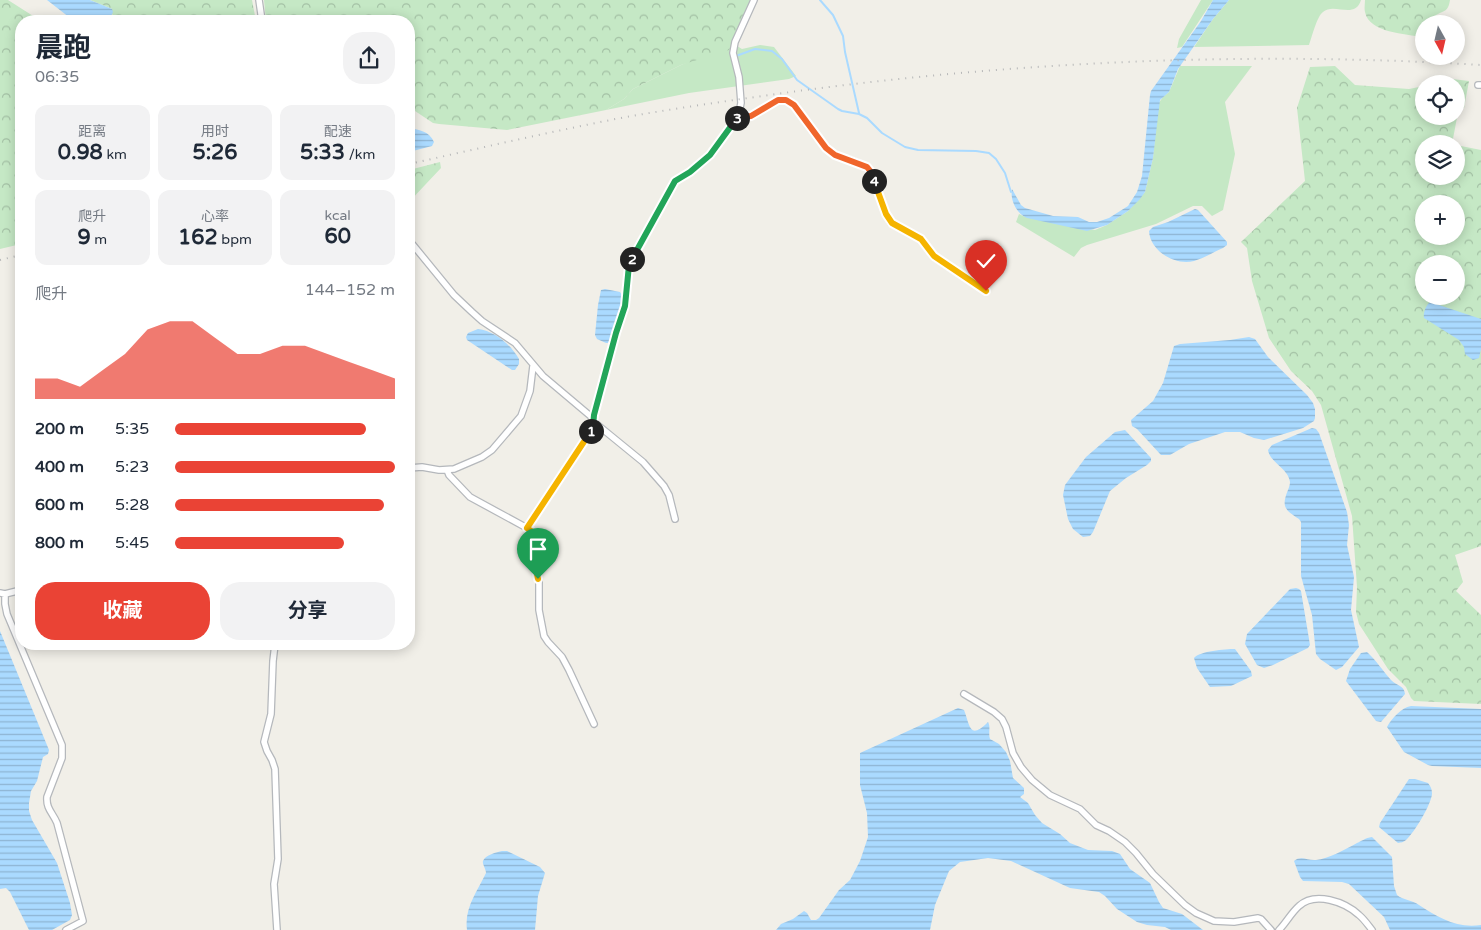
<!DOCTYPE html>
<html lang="zh">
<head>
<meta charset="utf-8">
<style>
  body { margin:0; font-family:"Varela Round","Noto Sans SC",sans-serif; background:#f2f2f3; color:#1f2937; height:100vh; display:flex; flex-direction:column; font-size:19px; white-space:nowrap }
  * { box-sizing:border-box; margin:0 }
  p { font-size:16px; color:#747a83 }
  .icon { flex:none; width:28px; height:28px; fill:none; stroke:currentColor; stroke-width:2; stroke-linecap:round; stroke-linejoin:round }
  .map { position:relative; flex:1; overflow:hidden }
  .sheet { position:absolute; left:15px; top:15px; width:400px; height:635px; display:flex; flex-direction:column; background:#fff; border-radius:20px; box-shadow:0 2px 12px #0003 }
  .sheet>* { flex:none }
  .needle { width:32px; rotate:172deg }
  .controls { position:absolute; left:1415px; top:15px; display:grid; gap:10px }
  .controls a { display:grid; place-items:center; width:50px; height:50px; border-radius:50%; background:#fff; box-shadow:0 2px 12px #0003; font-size:25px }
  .pin { position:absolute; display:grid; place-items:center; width:42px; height:42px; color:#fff; margin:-51px -21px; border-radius:50% 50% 50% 0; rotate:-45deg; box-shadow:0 0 5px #0007 }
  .pin .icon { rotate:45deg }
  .km { position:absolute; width:25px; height:25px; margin:-12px; border-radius:50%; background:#222; color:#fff; font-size:14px; line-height:25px; text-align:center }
  .round { display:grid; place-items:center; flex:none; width:52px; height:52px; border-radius:20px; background:#f2f2f3 }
  .overview { display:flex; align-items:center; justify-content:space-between; height:85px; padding:0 20px }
  h1 { font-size:28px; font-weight:700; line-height:38px }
  .metrics { display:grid; grid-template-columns:repeat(3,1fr); gap:8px; height:85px; padding:5px 20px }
  .metrics div { display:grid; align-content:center; border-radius:12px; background:#f2f2f3; text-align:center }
  .metrics b { font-size:21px; font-weight:700 }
  .metrics small { font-size:14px; font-weight:400 }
  .metrics p { font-size:14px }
  .chart { height:140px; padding:10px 20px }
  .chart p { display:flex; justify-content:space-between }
  .chart svg { width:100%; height:90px; margin-top:5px; fill:#ea4335; opacity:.7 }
  .primary-button { display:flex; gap:10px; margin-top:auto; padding:10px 20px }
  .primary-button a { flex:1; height:58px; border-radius:20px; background:#ea4335; color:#fff; font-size:20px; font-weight:700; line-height:58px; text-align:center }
  .primary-button a+a { background:#f2f2f3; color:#1f2937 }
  ul { padding:0 20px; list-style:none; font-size:16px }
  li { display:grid; grid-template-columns:80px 60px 1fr; align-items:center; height:38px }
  li i { height:12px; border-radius:6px; background:#ea4335 }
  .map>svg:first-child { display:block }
  .grass { fill:#c5e8c5 }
  .forest { fill:url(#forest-crowns); fill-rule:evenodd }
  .water { fill:url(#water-rules) }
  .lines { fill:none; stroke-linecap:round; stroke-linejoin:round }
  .stream { stroke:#aadaff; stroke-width:2 }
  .minor-casing { stroke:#b5b8bc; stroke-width:8 }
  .minor { stroke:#fff; stroke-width:5.5 }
  .rail { stroke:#b6b7b8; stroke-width:2; stroke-dasharray:1 6; stroke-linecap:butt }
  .split-1-casing { stroke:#fff; stroke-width:10 }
  .split-2-casing { stroke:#fff; stroke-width:10 }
  .split-3-casing { stroke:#fff; stroke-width:10 }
  .split-4-casing { stroke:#fff; stroke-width:10 }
  .split-5-casing { stroke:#fff; stroke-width:10 }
  .split-1 { stroke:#f5b400; stroke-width:6 }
  .split-2 { stroke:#22a559; stroke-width:6 }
  .split-3 { stroke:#22a559; stroke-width:6 }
  .split-4 { stroke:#f0652b; stroke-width:6 }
  .split-5 { stroke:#f5b400; stroke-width:6 }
</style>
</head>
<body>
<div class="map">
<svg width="1481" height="930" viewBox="0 0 1481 930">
  <defs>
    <pattern id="forest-crowns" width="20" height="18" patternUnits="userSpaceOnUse" patternTransform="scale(1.25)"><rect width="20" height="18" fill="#c5e8c5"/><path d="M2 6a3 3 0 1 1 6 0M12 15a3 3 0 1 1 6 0" fill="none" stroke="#a3c0a4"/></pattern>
    <pattern id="water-rules" width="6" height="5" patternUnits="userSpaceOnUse" patternTransform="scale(1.25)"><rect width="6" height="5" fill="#aadaff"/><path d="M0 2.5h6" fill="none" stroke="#8eb4d2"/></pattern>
  </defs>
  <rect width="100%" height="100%" fill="#f1efe8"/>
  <path class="grass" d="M1201,0H1213L1182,47L1177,48L1179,39Z
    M1229,0H1361C1355,20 1334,2 1323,12C1317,16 1312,37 1309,45L1194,47L1213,19Z
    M732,43L742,49L760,45L774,47L796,76L789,79L689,93L606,110L624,99L633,89L681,65Z
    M1180,66H1252L1225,102L1235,154L1223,210L1212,216L1202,206H1193L1156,224L1087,245L1081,248L1074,257L1016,222L1019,214L1023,216L1095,230L1107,225L1128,211L1145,192L1153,158L1158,104L1163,97L1169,92Z"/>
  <path class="forest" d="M0,0H8L41,21H21V244L0,249Z
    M90,0H252L256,21H116L112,14V9Z
    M264,0H751L729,50L681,65L633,89L624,99L606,110L507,130L439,124L433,123L409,107V21H266Z
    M1365,0H1450C1448,12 1445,10 1436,15L1432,24H1424L1423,37C1406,34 1369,33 1365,12C1364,8 1365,4 1365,0Z
    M1335,66L1355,85L1409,89L1424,86V116H1456V84H1432L1452,79L1469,81L1464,108L1459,107L1452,144H1424V176H1456V145L1481,150V546L1455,555L1463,582L1456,591L1481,615V704L1414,701L1411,698L1406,687L1388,669L1359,624L1356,612L1357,587L1352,516L1321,405L1312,391L1291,371L1269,338L1252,281L1247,248L1241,242L1305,181L1297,108L1310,67ZM1424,204H1456V236H1424ZM1424,264H1456V296H1424Z
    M440,162L441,168L409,202V170Z"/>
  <path class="water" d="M47,0H90L112,9L113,12L109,21H74Z
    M1213,0H1229L1213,19L1178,69L1169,92L1160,100L1153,158L1145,192L1140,199L1128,211L1107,225L1087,231L1027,218C1016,213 1010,200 1012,189L1021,205L1025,208L1053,216L1078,217L1089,222H1097L1109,218L1128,206L1137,192L1142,176L1150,95L1151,91L1201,21Z
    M409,128C420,130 429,131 434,142L432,146L409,152Z
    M1195,209L1198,210L1227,242V245L1223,248C1214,252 1204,258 1194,261C1175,266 1150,251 1149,231L1153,227L1168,222Z
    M605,289L620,292L623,297L620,314L610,340L608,343H606L597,339L595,335L598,305L601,290Z
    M1430,302L1481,319V349L1479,358L1473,360L1465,354L1464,347L1459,340L1424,318C1423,313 1426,305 1430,302Z
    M478,329C495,331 511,345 519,359V364L515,370H512L467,340L466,337L468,333Z
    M1249,337L1255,339L1268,357L1307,395L1313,403L1315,409V418L1314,421L1303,428L1264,440L1254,438L1240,432H1225L1189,444L1170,455H1161L1137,429L1132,426L1131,420L1153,401L1163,383L1174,346L1180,344L1230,340Z
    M1312,428L1316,429L1319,433L1347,512L1349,525L1347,545L1354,577L1351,610L1359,647L1342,667L1336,670L1320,659L1316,654L1312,615L1301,576V522L1299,519C1285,510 1281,507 1288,490C1289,487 1290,485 1290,482C1288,468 1270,463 1268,450L1272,445Z
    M1125,430L1151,458V461L1147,465L1126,478L1110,491L1093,532L1090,536L1083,537L1073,529L1068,519L1063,495L1065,485L1086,457L1115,432Z
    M1296,588L1299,589L1301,591L1310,645L1308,648L1273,665L1264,668L1257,665L1245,644L1247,634L1290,589Z
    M0,631L49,750L48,754L43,757L37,781L31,791L29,803V811L32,820L57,863L70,903L72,915L70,920L52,930H29L10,892L6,888L0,889Z
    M1235,649L1251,671L1252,676L1231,686L1210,687L1197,668L1194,658C1200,651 1225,649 1235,649Z
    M1367,652C1376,660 1383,671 1391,680C1397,686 1404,685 1405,694L1381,722L1376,721L1346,681L1350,669L1361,653Z
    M1411,706L1481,709V768L1432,766L1428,765L1404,752L1387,727C1392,718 1401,708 1411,706Z
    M958,708L964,710C970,725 969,741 988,722C991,727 988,733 990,739L999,744L1006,752L1010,761L1013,778L1024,788V794L1020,797L1028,803L1035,815L1042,823L1060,834L1070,843L1088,850L1112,851L1120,854L1130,869L1150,883L1159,902L1163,908L1182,914L1203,930H1171L1165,927L1147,925L1137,922L1117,909L1105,896L1099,892L1070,888L1011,861L988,858L960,862L949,871L935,905L930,930H776L781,924L793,919L804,911L807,913L811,920H816L819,918L839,890L850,880L860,861L868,837L867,813L860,785V753Z
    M1409,779H1415L1428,783C1431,787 1432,789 1432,794C1431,805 1414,833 1406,840C1402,843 1402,842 1398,843L1379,827L1380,823Z
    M1372,837L1392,857L1394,886L1397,895C1403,900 1412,900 1419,905C1438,917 1457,929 1481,925V930H1390L1384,917L1349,884L1342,882L1303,881L1300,877L1294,861C1301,855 1308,861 1316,860C1328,859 1346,849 1357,843C1362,841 1365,838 1372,837Z
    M502,851H507L540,867L545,873L538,896L535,930H467C464,908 477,892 486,873C486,869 482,864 483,861C485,855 497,852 502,851Z"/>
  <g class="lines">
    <path class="stream" d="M820,0L833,15L843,36L845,52L859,113
      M736,56L755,49L772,51L782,59L797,80L838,109L842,111L859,114L867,118L882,133L905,147L918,150L976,151L989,153L996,159L1005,173L1011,192"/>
    <g class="minor-casing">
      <path id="minor" d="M259,0L262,21
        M1478,85H1481
        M738,117C743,117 746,118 751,116C766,110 778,92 794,105C803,117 819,143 830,151C842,161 860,159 871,172L886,214L891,223L921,239L934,257L986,291
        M409,240L454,295L472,312L482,321L515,343L543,376L594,419
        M594,422L643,462L664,486L669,495L675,519
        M409,468L422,467L439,470L454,469L482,457L492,450L521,416L530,391L533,366
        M447,470L449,475L470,497L527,528
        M0,593L5,594L21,590
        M5,594V604L7,614L62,745V758L47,797C46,809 53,813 57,823L83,921L66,930
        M275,644L273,661L271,714L264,742L267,751L272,760L275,769L278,859L274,884L277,930
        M964,694L994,712L1002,719L1006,727L1013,753L1021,767L1032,780L1050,795L1080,809L1096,825L1109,831L1125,842L1136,853L1153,874L1185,905L1196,913L1214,921L1234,922L1258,918L1261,919L1271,930
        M594,724L569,670L562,657L548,642L544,636L539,610V582L535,564C548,542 548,543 527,528L593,427L594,415L616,333L625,306L629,265L632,258L675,181L690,172L710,155L738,117L741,103L739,77L733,53L735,42L754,0
        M1279,930C1286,923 1291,913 1299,906C1315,891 1345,902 1359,915C1364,919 1368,925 1372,930"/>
    </g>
    <use href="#minor" class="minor"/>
    <path class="rail" d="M409,164C481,148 553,131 626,117C683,107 741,99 798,91C1024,61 1253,51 1481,65
      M0,260L21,255"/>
  </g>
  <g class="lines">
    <g class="split-1-casing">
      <path id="split-1" d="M538,579L535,564C548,542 548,543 527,528L591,431"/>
    </g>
    <g class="split-2-casing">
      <path id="split-2" d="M591,431L593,427L594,415L616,333L625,306L629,265L632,259"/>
    </g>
    <g class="split-3-casing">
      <path id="split-3" d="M632,259L675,181L690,172L710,155L737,118"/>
    </g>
    <g class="split-4-casing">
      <path id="split-4" d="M737,118L738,117L751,116L778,100H786L794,105L826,148L835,155L867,167L871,172L874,181"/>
    </g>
    <g class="split-5-casing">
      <path id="split-5" d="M874,181L886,214L892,223L921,239L934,256L986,291"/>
    </g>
    <use href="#split-1" class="split-1"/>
    <use href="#split-2" class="split-2"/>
    <use href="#split-3" class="split-3"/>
    <use href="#split-4" class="split-4"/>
    <use href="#split-5" class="split-5"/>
  </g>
</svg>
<div class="controls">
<a><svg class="needle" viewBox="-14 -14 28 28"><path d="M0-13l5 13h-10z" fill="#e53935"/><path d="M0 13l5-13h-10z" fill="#747a83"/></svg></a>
<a><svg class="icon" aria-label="locate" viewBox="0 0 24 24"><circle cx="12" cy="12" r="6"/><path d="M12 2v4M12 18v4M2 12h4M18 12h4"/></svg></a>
<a><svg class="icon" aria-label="layers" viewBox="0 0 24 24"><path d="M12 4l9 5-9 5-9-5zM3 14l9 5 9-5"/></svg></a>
<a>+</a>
<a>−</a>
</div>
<div class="pin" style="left:538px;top:579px;background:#1e9e55"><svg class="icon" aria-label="arrive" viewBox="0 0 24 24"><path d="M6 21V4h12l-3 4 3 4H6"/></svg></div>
<div class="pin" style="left:986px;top:291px;background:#d93025"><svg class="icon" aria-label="check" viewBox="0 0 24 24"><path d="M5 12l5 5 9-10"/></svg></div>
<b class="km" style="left:591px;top:431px">1</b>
<b class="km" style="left:632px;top:259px">2</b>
<b class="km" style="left:737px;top:118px">3</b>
<b class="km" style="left:874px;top:181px">4</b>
<section class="sheet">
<div class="overview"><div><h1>晨跑</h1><p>06:35</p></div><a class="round"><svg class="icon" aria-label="share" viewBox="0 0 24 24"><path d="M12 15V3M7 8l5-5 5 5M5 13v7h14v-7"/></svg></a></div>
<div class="metrics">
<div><p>距离</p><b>0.98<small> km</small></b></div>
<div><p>用时</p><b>5:26</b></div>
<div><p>配速</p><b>5:33<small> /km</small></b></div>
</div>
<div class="metrics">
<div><p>爬升</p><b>9<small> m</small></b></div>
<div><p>心率</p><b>162<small> bpm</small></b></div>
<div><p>kcal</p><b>60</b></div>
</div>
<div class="chart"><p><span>爬升</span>144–152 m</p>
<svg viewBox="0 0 160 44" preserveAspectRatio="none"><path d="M0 44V34L10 34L20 38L30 30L40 22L50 10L60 6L70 6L80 14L90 22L100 22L110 18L120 18L130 22L140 26L150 30L160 34V44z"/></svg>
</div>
<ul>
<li><b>200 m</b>5:35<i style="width:87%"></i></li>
<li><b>400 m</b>5:23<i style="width:100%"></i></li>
<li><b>600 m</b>5:28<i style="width:95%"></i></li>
<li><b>800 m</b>5:45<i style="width:77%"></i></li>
</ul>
<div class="primary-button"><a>收藏</a><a>分享</a></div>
</section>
</div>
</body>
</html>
